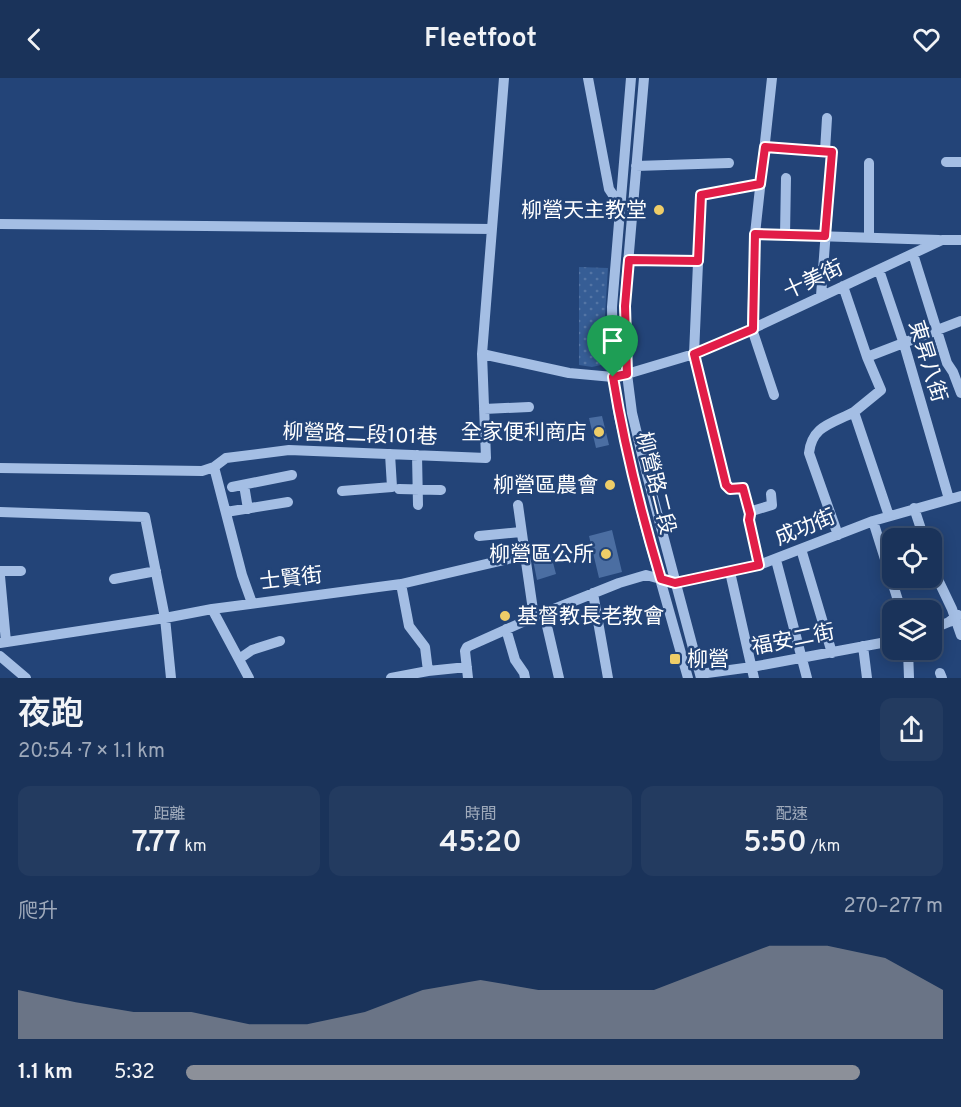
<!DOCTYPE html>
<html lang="zh-TW">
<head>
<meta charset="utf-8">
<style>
  body { margin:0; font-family:Overpass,"Noto Sans TC",sans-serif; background:#233b60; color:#f1f3f6; height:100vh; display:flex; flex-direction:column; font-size:22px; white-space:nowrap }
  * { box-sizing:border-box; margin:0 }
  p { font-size:20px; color:#9faabb }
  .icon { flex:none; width:33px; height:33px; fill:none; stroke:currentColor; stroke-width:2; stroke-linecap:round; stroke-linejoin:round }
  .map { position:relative; height:600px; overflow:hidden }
  .side { display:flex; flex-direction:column; background:#1a335a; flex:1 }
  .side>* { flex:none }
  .tools { position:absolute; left:882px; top:450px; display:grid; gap:12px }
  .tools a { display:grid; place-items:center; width:60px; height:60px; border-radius:12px; background:#1a335a; box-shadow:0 3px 15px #0003,0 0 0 2px #384e70; font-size:30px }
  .pin { position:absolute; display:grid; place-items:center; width:51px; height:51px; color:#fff; margin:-62px -26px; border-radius:50% 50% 50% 0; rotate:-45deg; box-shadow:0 0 6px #0007 }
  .pin .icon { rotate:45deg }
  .round { display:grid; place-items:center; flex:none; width:63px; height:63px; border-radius:12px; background:#233b60 }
  .head { display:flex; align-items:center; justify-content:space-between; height:102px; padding:0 18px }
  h1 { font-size:33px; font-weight:600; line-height:45px }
  .figures { display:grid; grid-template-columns:repeat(3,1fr); gap:9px; height:102px; padding:6px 18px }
  .figures div { display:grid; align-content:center; border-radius:12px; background:#233b60; text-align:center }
  .figures b { font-size:30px; font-weight:600 }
  .figures small { font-size:16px; font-weight:400 }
  .figures p { font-size:16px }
  .chart { height:168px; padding:12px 18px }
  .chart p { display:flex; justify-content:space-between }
  .chart svg { width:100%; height:108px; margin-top:6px; fill:#8c9099; opacity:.7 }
  ul { padding:0 18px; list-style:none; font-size:20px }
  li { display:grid; grid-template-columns:96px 72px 1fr; align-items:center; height:45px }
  li i { height:15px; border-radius:8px; background:#8c9099 }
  header { display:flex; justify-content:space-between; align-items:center; height:78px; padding:0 18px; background:#1a335a; font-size:27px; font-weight:600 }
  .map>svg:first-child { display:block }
  .green { fill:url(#green-dots) }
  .building { fill:#4b6ea2 }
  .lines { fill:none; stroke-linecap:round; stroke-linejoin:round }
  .minor { stroke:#a4bee4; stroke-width:10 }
  .route-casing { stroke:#fff; stroke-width:12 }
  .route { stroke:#e11d48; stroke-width:8 }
  .poi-dot { fill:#eecd68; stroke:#234478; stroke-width:2 }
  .labels { text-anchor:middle; stroke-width:5; stroke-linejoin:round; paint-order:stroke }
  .poi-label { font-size:21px; fill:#fff; stroke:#234478; text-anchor:end }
  .street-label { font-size:21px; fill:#fff; stroke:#234478 }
</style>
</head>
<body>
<header><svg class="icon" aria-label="back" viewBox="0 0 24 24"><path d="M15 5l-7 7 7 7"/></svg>Fleetfoot<svg class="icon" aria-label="heart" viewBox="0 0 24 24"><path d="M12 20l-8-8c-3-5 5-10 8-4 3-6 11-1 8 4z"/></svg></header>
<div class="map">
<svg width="961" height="600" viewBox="0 0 961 600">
  <defs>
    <pattern id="green-dots" width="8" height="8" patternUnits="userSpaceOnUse" patternTransform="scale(1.5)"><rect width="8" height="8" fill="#365d95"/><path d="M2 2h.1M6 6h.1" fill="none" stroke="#5475a5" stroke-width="1.8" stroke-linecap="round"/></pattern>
  </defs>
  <rect width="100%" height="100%" fill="#234478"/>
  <path class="green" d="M579,189L608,190L605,237V286L592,289L579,287Z"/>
  <path class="building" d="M602,338L609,367L596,370L589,340Z
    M612,452L622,494L599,500L589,458Z
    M551,477L556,496L537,502L533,482Z"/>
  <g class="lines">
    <path class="minor" d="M588,0L609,111L621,129
      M631,0L612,229L613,299L619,338L644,444L688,600
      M644,0L626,209L625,275L627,296L632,335L646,393L701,600
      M772,0L755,156L752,251L774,317
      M765,69L825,73
      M946,84H961
      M636,88L729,85
      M0,146L492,151
      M755,156L939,162
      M785,157L786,100
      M869,159V85
      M913,176L947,285L953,294L961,315
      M629,182L697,183
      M879,192L904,266L949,421
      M843,208L867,279L881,312L854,334L889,438
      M821,218L832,74L825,73L827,40
      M482,276L504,0
      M867,279L961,243
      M484,331L529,329
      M417,377L418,427
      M214,389L242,497L252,525
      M0,390L202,393L214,389L226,380L289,372L486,380L482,276L569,295L613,299L627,296L694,276L752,251L942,162H961
      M244,407L248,431
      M232,409L292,397
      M399,411L441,412
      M342,413L392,409L390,376
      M518,427L525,477
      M914,430L924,460
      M0,434L145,439L165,540L171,600
      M226,434L288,424
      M750,436L743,410L730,411L726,407L694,276L701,117L760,106
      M873,443L901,532
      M838,457L809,375C812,348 831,346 854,334
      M479,458L521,454
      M801,471L832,575
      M776,482L807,600
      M759,487L749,442L752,433L772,427L771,416
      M932,489L952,531L961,557
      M0,493H21
      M730,494L754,600
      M0,498L6,564
      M114,501L156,493
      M401,506L409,548L425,569L428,593
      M593,515L608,600
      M212,531L249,600
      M544,535L559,600
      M506,551L515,582L524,595L525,600
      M932,551L949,544L958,537
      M0,565L165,540L212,531L401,506L525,477L534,539
      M863,568L867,600
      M908,572L909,600
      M0,578L26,600
      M239,581L252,572L280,563
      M940,595L942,600
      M700,596L752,589L892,563
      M391,600L428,593L467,589
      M468,600L465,573L467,569L534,539L619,505L646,497L675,505L759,487L873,443L961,418"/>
  </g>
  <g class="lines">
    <g class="route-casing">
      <path id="route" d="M765,69L832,74L825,158L755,156L753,251L694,276L726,407L730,411L743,410L750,436L749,442L759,487L675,505L661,501C641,434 624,367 613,299L627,296L625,228L629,182L698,183L701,117L760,106Z"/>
    </g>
    <use href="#route" class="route"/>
  </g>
  <g class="poi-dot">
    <circle cx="659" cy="132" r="6"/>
    <circle cx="599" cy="354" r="6"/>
    <circle cx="610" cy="407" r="6"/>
    <circle cx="606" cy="476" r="6"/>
    <circle cx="505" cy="538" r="6"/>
    <rect x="669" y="575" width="12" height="12" rx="3"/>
  </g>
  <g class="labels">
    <g class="poi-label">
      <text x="647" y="139">柳營天主教堂</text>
      <text x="587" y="361">全家便利商店</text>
      <text x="598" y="414">柳營區農會</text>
      <text x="594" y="483">柳營區公所</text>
      <text x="517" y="545" text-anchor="start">基督教長老教會</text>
      <text x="687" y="588" text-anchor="start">柳營</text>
    </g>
    <g class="street-label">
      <text transform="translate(813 201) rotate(-25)" y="7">十美街</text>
      <text transform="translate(928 283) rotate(73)" y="7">東昇八街</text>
      <text transform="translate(360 356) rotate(2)" y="7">柳營路二段101巷</text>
      <text transform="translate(656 405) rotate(76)" y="7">柳營路二段</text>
      <text transform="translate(805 449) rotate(-22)" y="7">成功街</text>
      <text transform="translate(291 500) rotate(-7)" y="7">士賢街</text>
      <text transform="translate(793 561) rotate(-11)" y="7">福安二街</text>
    </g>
  </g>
</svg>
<div class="tools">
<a><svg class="icon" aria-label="locate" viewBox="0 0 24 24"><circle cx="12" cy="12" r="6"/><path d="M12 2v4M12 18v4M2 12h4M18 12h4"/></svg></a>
<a><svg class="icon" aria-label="layers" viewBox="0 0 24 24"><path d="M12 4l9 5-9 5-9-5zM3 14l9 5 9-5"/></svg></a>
</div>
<div class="pin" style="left:613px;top:299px;background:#1e9e55"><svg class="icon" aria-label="arrive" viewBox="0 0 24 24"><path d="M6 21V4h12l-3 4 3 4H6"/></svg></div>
</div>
<section class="side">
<div class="head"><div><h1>夜跑</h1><p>20:54 · 7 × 1.1 km</p></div><a class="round"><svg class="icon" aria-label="share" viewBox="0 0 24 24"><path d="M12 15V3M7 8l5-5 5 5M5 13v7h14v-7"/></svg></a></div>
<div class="figures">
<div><p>距離</p><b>7.77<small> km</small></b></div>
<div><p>時間</p><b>45:20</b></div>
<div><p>配速</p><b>5:50<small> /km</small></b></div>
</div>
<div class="chart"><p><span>爬升</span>270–277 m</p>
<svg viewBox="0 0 160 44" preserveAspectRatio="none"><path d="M0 44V24L10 29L20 33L30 33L40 38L50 38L60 33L70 24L80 20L90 24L100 24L110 24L120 15L130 6L140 6L150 11L160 24V44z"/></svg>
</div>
<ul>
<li><b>1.1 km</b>5:32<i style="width:89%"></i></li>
</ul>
</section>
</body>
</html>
